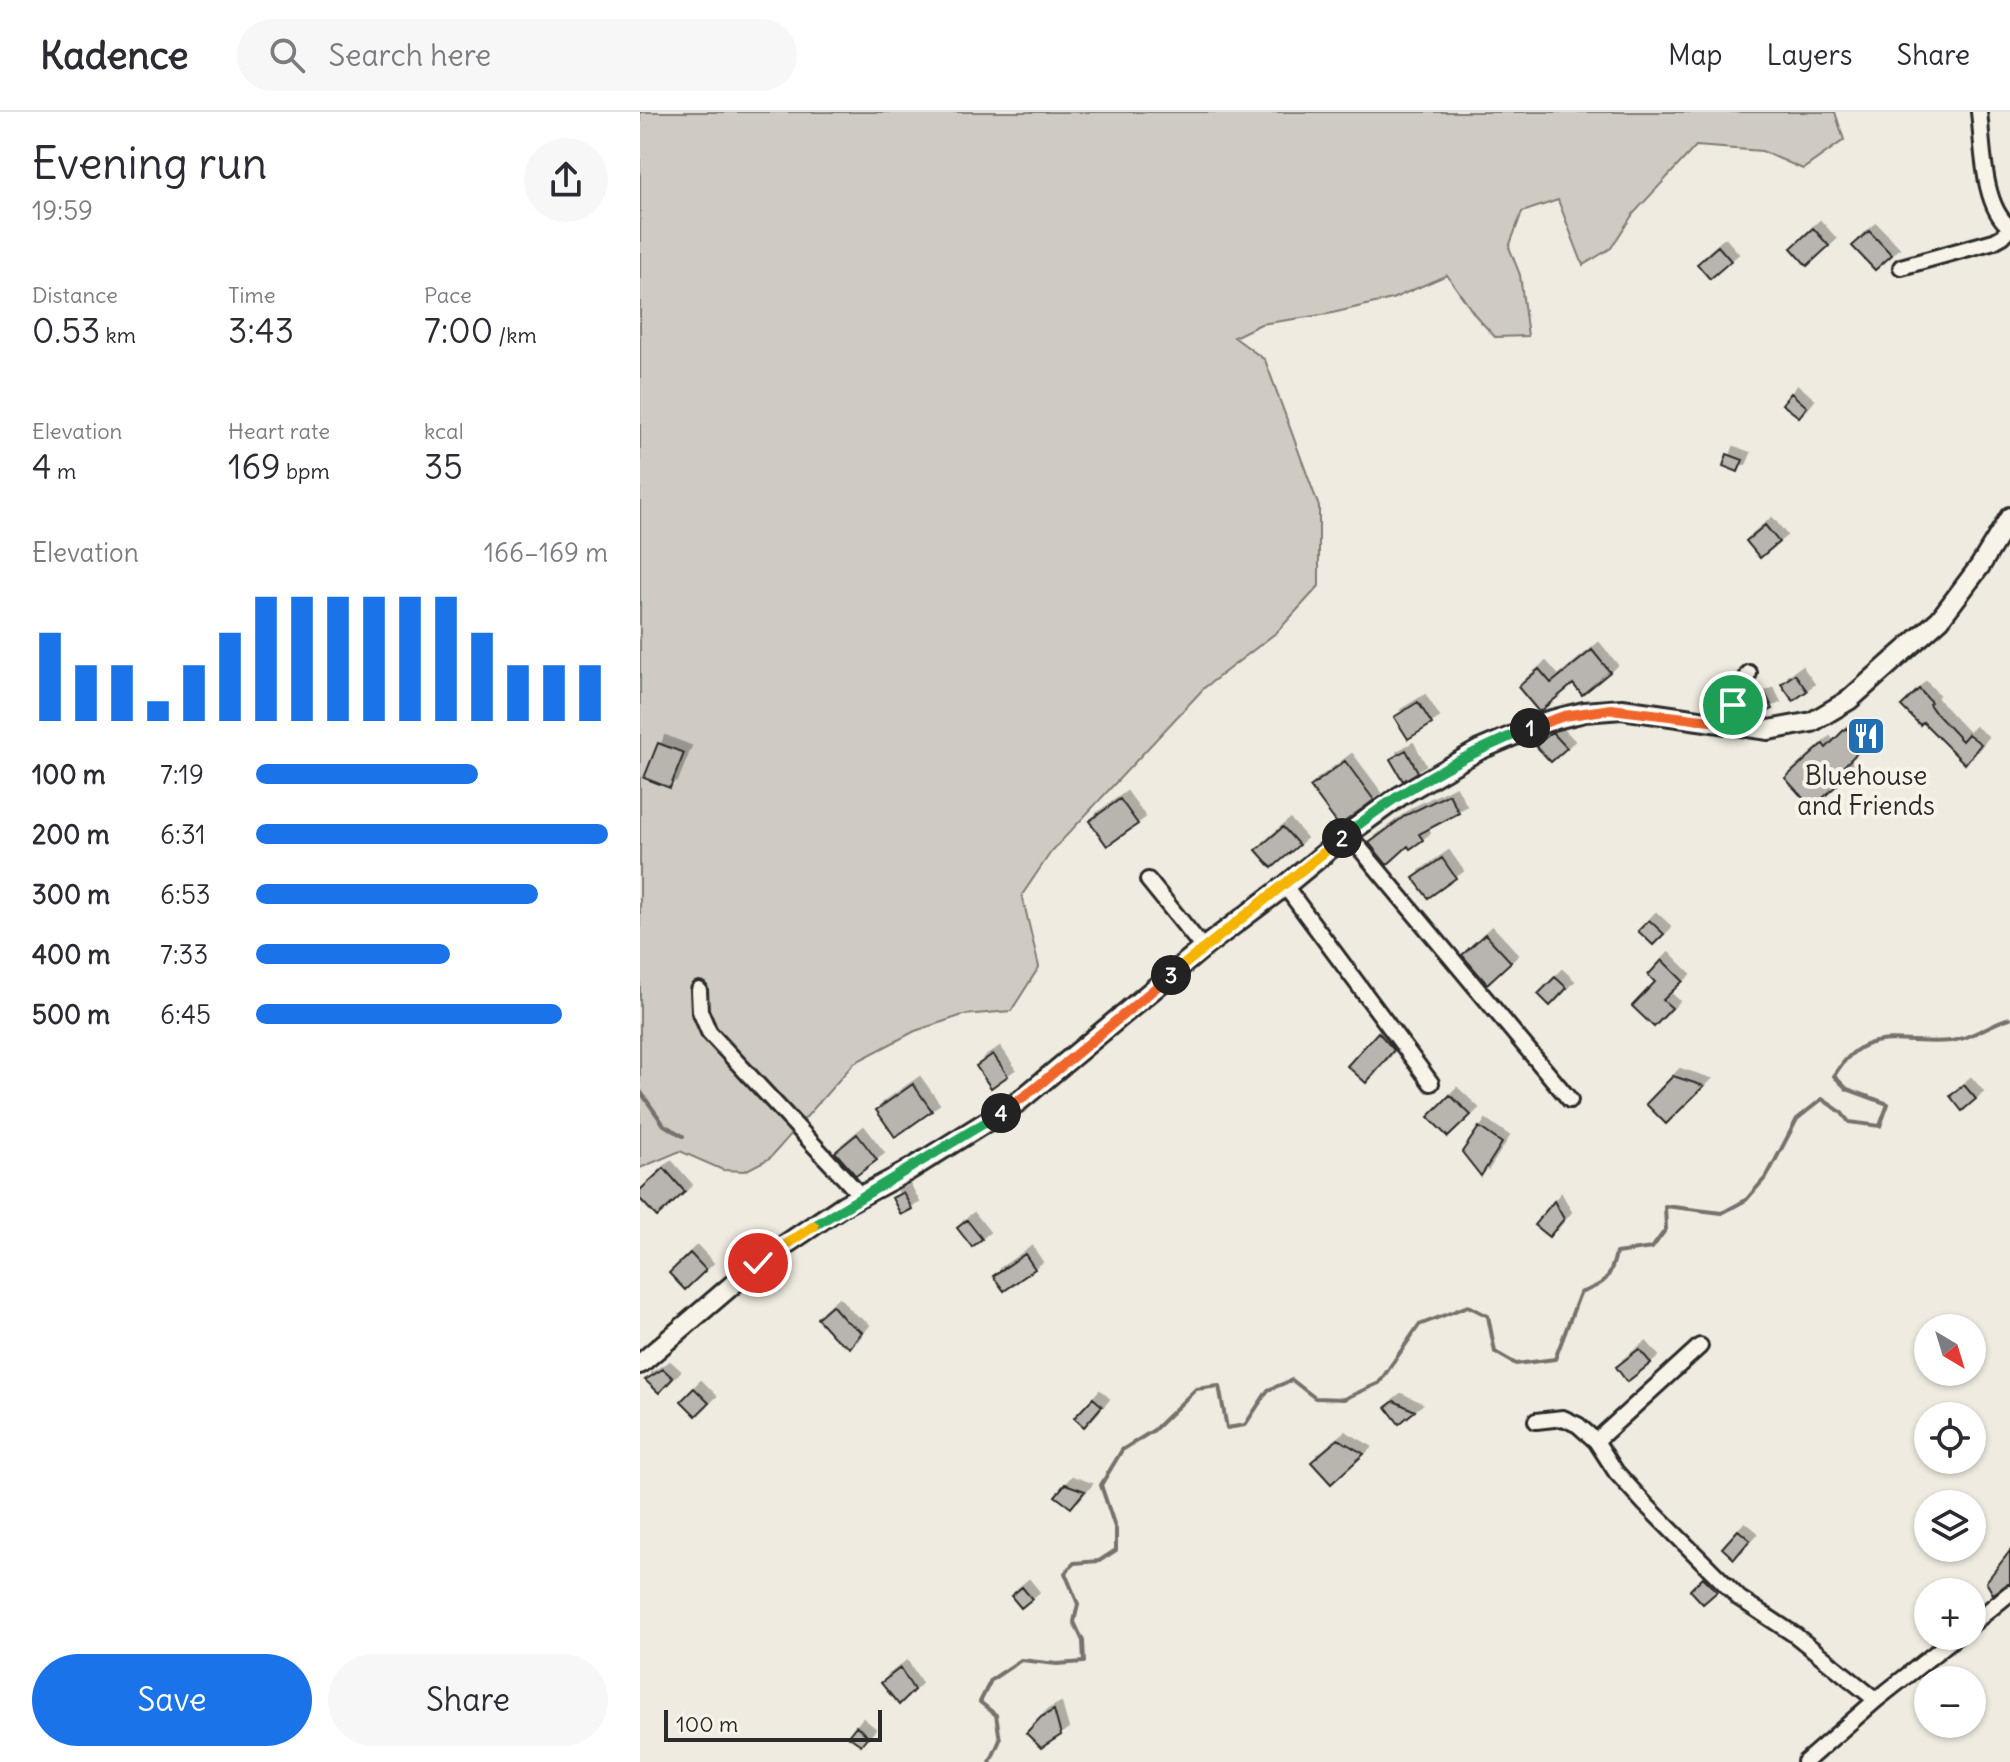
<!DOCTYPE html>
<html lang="en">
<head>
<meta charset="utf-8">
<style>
  body { margin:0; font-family:Delius,sans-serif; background:#f7f7f7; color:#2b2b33; height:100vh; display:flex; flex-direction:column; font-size:30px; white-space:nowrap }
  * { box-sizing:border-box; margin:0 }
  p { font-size:26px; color:#7c7c81 }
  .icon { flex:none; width:44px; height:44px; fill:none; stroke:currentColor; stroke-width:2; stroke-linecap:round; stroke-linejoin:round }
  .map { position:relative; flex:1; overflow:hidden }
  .side { display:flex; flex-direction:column; background:#fff; width:640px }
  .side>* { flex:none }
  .needle { width:52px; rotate:142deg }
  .buttons { position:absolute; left:1274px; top:1202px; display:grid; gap:16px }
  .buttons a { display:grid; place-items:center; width:72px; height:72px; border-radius:50%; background:#fff; box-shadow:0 2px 6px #0004; font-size:40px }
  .scale { position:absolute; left:24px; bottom:20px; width:218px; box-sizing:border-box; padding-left:8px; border:4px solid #2b2b2b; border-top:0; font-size:22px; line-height:28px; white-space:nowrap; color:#2b2b2b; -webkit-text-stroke:6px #f7f3e8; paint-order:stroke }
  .pin { position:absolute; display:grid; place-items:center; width:68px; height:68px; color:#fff; margin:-34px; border:4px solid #fff; border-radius:50%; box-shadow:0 2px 8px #0007 }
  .km { position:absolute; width:40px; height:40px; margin:-20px; border-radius:50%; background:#222; color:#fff; font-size:22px; line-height:40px; text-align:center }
  .round { display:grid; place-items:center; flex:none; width:84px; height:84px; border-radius:42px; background:#f7f7f7 }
  .headline { display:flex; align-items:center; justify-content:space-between; height:136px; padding:0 32px }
  h1 { font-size:44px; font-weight:600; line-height:60px }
  .metrics { display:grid; grid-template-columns:repeat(3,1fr); gap:12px; height:136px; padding:8px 32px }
  .metrics div { display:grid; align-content:center }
  .metrics b { font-size:34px; font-weight:600 }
  .metrics small { font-size:22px; font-weight:400 }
  .metrics p { font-size:22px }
  .chart { height:224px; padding:16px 32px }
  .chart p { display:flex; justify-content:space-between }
  .chart svg { width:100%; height:144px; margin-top:8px; stroke:#1a73e8; stroke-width:6 }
  .button { display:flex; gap:16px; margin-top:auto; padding:16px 32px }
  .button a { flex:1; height:92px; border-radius:48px; background:#1a73e8; color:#fff; font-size:32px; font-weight:600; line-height:92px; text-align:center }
  .button a+a { background:#f7f7f7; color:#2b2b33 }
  ul { padding:0 32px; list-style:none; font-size:26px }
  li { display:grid; grid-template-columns:128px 96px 1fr; align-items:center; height:60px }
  li i { height:20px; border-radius:10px; background:#1a73e8 }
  header { display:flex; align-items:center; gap:48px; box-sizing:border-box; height:112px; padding:0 40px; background:#fff; border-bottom:2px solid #e1e1e2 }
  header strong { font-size:38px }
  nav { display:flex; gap:44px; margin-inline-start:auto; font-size:28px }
  .search { width:560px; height:72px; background:#f7f7f7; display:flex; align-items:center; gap:20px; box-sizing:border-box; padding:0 28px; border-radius:44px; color:#7c7c81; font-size:30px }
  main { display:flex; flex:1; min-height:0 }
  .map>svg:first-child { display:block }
  .green { fill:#cfcbc2; stroke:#7d7b76; stroke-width:2 }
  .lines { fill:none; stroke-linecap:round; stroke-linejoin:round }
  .stream { stroke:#74726e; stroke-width:4 }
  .building { fill:#b8b5ae; stroke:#2b2b2b; stroke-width:2; filter:url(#shadow) }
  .minor-casing { stroke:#2b2b2b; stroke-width:20 }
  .tertiary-casing { stroke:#2b2b2b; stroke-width:24 }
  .minor { stroke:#f7f3e8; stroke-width:14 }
  .tertiary { stroke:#f7f3e8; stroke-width:18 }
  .split-1-casing { stroke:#fff; stroke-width:16 }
  .split-2-casing { stroke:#fff; stroke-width:16 }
  .split-3-casing { stroke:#fff; stroke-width:16 }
  .split-4-casing { stroke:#fff; stroke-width:16 }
  .split-5-casing { stroke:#fff; stroke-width:16 }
  .split-6-casing { stroke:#fff; stroke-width:16 }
  .split-1 { stroke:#f0652b; stroke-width:10 }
  .split-2 { stroke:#22a559; stroke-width:10 }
  .split-3 { stroke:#f5b400; stroke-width:10 }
  .split-4 { stroke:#f0652b; stroke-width:10 }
  .split-5 { stroke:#22a559; stroke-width:10 }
  .split-6 { stroke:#f5b400; stroke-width:10 }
  .labels { text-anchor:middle; stroke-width:8; stroke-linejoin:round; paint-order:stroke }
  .poi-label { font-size:26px; fill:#2b2b2b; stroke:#f7f3e8 }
</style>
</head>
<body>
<header>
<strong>Kadence</strong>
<div class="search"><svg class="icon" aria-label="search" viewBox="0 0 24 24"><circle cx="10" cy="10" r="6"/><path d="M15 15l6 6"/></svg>Search here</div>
<nav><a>Map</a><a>Layers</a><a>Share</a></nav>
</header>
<main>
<section class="side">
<div class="headline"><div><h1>Evening run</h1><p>19:59</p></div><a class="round"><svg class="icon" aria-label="share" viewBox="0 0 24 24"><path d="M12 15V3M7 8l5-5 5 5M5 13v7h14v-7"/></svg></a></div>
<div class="metrics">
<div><p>Distance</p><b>0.53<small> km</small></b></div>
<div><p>Time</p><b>3:43</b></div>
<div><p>Pace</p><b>7:00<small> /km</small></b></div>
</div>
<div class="metrics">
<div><p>Elevation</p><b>4<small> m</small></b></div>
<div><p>Heart rate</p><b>169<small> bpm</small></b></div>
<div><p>kcal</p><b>35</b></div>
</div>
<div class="chart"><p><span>Elevation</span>166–169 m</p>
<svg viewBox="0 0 160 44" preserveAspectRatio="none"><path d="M5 44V17M15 44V27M25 44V27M35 44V38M45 44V27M55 44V17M65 44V6M75 44V6M85 44V6M95 44V6M105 44V6M115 44V6M125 44V17M135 44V27M145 44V27M155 44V27"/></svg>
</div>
<ul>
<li><b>100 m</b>7:19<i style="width:63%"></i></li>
<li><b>200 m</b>6:31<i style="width:100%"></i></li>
<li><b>300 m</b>6:53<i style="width:80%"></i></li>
<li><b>400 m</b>7:33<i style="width:55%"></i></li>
<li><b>500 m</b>6:45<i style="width:87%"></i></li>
</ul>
<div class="button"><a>Save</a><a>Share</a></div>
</section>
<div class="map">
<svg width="1370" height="1650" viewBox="0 0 1370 1650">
  <defs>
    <filter id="shadow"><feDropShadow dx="7" dy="-7" stdDeviation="0" flood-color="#0004"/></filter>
  </defs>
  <rect width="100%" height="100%" fill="#efebe0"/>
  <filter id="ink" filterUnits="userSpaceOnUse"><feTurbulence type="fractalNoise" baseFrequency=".0125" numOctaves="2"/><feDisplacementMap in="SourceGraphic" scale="16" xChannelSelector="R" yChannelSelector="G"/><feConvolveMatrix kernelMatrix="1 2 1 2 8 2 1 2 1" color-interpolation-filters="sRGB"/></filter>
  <g filter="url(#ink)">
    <path class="green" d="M0,0H1195L1204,28L1163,57L1122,39L1056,34L993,102L971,136L943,153L918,88L882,100L869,135L880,163L888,224L855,225L835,203L807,163L752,187L688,202L621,212L594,225L625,248L679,395V474L637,520L564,576L411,740L382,783L399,855L371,899L323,903L275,919L214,951L130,1046L105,1059L83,1058L40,1039L0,1056Z"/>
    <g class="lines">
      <path class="stream" d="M0,979L24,1013L43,1024
        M350,1650L360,1628L356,1603L340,1590L351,1568L381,1548L417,1552L444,1550L443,1529L434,1510L438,1492L425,1461L434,1451L459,1449L476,1438V1418L461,1373L482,1338L514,1318L556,1277L579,1274L587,1316L605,1313L628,1278L652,1268L675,1286L704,1287L739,1271L779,1213L828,1194L848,1204L855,1240L876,1252L915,1247L940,1181C965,1172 970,1168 976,1141L1012,1136L1026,1117L1025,1094L1082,1101L1106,1088L1127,1064L1157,1007L1182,987L1201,1000L1209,1010L1240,1014L1248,992L1207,977L1194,964C1225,911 1261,934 1311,929C1331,927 1351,911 1370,906"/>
    </g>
    <path class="building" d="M1173,116L1189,134L1167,154L1151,136Z
      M1229,119L1252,143L1235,158L1212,134Z
      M1078,134L1091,149L1070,167L1057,152Z
      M1151,281L1167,295L1159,305L1142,292Z
      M1087,342L1103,348L1098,360L1083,354Z
      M1125,413L1139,430L1120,446L1106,429Z
      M952,538L970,560L942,583L933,572L899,600L878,575L899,557L911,571Z
      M1155,562L1167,579L1153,589L1141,572Z
      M1279,577L1291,590L1289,592L1294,599L1322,629L1328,622L1341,632L1325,652L1283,610L1280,613L1261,594Z
      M1126,583L1133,597L1117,604L1111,591Z
      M778,590L792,612L768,627L754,605Z
      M1206,616L1224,634L1203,655L1209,662L1172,696L1145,666L1183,632L1186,636Z
      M912,620L927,636L911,650L896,634Z
      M18,631L44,641L30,676L4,666Z
      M766,638L778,660L763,669L750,647Z
      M705,649L734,688L699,714L670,675Z
      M809,682L819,701L779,722L783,728L770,737L768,734L747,753L729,731L766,703Z
      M480,687L498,712L467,734L449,709Z
      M643,715L659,733L632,756L616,738Z
      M802,746L816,766L788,786L773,766Z
      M1009,808L1024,822L1013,833L998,819Z
      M845,822L871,850L847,872L822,843Z
      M1022,848L1043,869L1023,888L1032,896L1014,915L992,894L1015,870L1008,863Z
      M915,865L927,876L910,894L898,882Z
      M738,920L754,938L726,971L707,954Z
      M353,942L368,964L351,976L336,954Z
      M1033,964L1064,974L1026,1012L1006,992Z
      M273,972L292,999L255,1025L236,998Z
      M1324,973L1336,987L1322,999L1310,984Z
      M810,983L831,1003L808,1025L788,1005Z
      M839,1015L862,1031L841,1064L822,1040Z
      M217,1022L237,1048L216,1064L195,1040Z
      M24,1056L45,1080L17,1105L0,1087V1078Z
      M263,1080L272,1097L261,1103L252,1086Z
      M914,1089L924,1107L909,1125L894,1113Z
      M327,1108L342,1127L332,1135L317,1116Z
      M50,1141L66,1158L45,1178L29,1161Z
      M385,1142L395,1157L364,1179L353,1164Z
      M192,1193L205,1208L222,1220L210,1236L194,1225L177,1206Z
      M999,1237L1011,1251L987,1270L976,1255Z
      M23,1257L33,1266L19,1281L5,1268Z
      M54,1276L69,1291L56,1304L41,1289Z
      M453,1286L462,1294L444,1315L434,1306Z
      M754,1289L775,1299L759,1312L746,1295Z
      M698,1327L724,1342L691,1372L671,1350Z
      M425,1372L445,1379L431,1396L415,1384Z
      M1098,1418L1110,1428L1094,1447L1082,1436Z
      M1370,1439V1471L1353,1482L1346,1470Z
      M1063,1465L1077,1480L1063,1492L1050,1478Z
      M382,1475L392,1487L381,1496L371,1484Z
      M260,1556L274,1578L259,1593L241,1571Z
      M414,1598L421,1623L401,1636L386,1621L401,1605Z
      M216,1614L228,1624L221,1633L208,1624Z"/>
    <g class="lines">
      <g class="minor-casing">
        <path id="minor" d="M1339,0C1343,32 1342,95 1370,115
          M1261,155L1354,129L1363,124L1370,116
          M1087,611L1109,561
          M708,722L930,988
          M508,768L563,836
          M645,774L791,971
          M59,878L60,899L69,920L221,1084
          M896,1309L923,1306L938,1313L956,1329L976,1360L1005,1392L1099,1486L1155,1523L1236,1588
          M956,1329L1060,1234
          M1332,1512L1370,1481
          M1165,1650L1236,1588L1317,1524"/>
      </g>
      <g class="tertiary-casing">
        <path id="tertiary" d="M0,1252L118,1151L204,1093L266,1060L378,990L563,836L645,774L708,722L760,684L839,638L908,609L944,600L982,597L1129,618L1172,610L1209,588L1300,507L1340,454L1370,405"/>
      </g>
      <use href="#minor" class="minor"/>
      <use href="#tertiary" class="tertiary"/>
    </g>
  </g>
  <g class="lines" filter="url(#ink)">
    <g class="split-1-casing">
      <path id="split-1" d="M890,616L924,604L971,597L1087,611L1093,593"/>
    </g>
    <g class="split-2-casing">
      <path id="split-2" d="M702,726C757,680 823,643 890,616"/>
    </g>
    <g class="split-3-casing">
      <path id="split-3" d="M531,863L702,726"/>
    </g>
    <g class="split-4-casing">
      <path id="split-4" d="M361,1001L393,978L531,863"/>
    </g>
    <g class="split-5-casing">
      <path id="split-5" d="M174,1114L361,1001"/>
    </g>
    <g class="split-6-casing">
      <path id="split-6" d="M118,1151L174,1114"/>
    </g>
    <use href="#split-1" class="split-1"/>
    <use href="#split-2" class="split-2"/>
    <use href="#split-3" class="split-3"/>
    <use href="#split-4" class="split-4"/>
    <use href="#split-5" class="split-5"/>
    <use href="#split-6" class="split-6"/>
  </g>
  <defs>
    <g id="restaurant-square" transform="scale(2)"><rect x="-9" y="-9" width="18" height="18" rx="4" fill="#1f6fb2" stroke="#f7f3e8"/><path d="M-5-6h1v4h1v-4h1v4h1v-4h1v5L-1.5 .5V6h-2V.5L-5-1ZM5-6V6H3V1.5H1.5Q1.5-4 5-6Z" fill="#fff"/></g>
  </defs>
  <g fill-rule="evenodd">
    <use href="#restaurant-square" x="1226" y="624"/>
  </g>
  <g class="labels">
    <g class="poi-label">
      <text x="1226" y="673">Bluehouse<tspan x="1226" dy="30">and Friends</tspan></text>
    </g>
  </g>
</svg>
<div class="buttons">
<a><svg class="needle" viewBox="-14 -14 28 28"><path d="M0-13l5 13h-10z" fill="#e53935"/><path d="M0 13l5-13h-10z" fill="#7c7c81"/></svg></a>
<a><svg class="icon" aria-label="locate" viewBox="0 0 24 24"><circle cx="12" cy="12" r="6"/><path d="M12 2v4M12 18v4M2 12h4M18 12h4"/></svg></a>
<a><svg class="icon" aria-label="layers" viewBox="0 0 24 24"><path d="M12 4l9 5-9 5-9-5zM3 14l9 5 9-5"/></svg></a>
<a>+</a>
<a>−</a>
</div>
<div class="scale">100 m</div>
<div class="pin" style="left:1093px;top:593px;background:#1e9e55"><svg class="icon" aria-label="arrive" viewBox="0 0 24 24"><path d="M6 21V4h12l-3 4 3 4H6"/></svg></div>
<div class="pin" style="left:118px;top:1151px;background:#d93025"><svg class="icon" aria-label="check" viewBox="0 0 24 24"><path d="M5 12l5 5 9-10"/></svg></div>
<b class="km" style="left:890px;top:616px">1</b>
<b class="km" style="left:702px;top:726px">2</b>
<b class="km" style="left:531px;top:863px">3</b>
<b class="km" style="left:361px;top:1001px">4</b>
</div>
</main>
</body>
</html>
